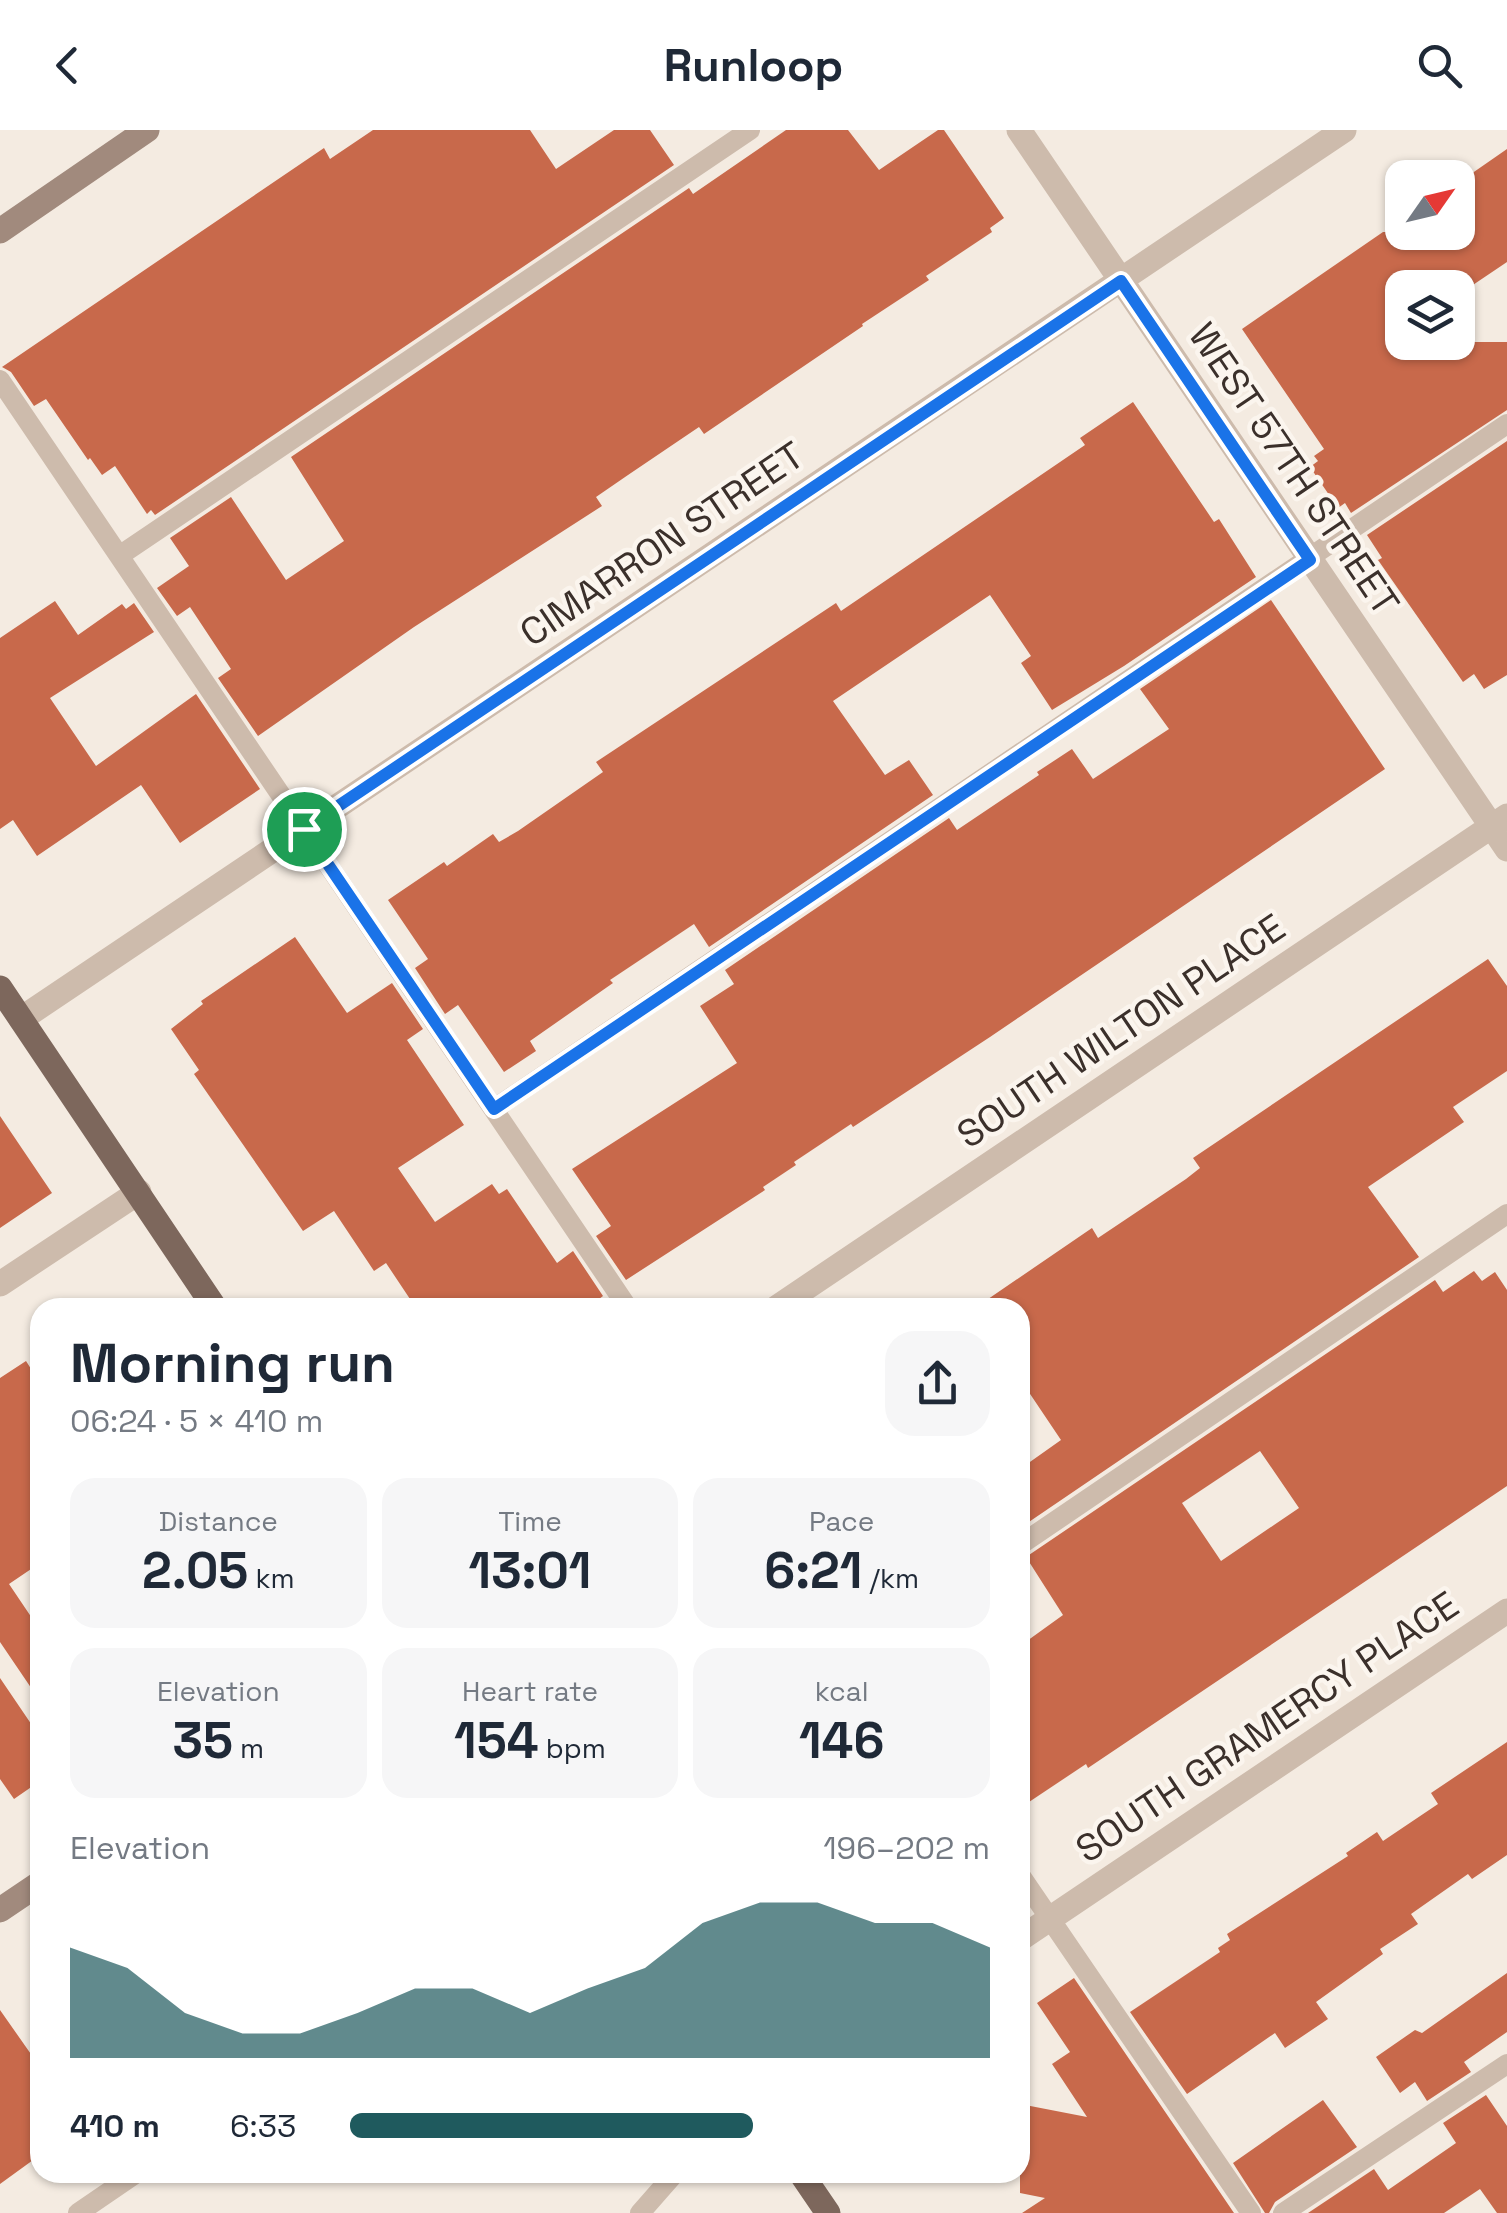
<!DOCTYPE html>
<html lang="en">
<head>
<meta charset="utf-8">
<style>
  body { margin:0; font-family:"Space Grotesk",sans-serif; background:#f6f6f7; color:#1f2937; height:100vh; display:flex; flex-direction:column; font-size:38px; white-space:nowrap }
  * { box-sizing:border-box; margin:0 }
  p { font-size:32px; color:#747a83 }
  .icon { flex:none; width:55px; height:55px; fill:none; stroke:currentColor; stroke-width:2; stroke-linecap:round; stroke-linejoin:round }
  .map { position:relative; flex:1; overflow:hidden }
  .drawer { position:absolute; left:30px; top:1168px; width:1000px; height:885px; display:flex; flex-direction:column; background:#fff; border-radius:30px; box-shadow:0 2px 8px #0004 }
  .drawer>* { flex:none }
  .needle { width:65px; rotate:56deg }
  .tools { position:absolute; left:1385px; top:30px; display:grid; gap:20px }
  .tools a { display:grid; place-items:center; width:90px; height:90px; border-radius:20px; background:#fff; box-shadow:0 2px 8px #0004; font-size:50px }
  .pin { position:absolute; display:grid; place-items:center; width:85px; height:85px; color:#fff; margin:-42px; border:5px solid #fff; border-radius:50%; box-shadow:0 2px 10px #0007 }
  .round { display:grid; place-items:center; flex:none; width:105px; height:105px; border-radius:30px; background:#f6f6f7 }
  .overview { display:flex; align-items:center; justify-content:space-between; height:170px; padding:0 40px }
  h1 { font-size:55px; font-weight:800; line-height:75px }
  .figures { display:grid; grid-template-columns:repeat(3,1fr); gap:15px; height:170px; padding:10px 40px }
  .figures div { display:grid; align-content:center; border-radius:25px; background:#f6f6f7; text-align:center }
  .figures b { font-size:50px; font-weight:800 }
  .figures small { font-size:28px; font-weight:400 }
  .figures p { font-size:28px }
  .chart { height:280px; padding:20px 40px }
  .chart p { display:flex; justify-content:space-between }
  .chart svg { width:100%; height:180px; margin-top:10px; fill:#1f5a5e; opacity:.7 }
  ul { padding:0 40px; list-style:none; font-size:32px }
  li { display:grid; grid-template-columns:160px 120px 1fr; align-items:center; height:75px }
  li i { height:25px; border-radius:12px; background:#1f5a5e }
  header { display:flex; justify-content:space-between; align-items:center; height:130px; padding:0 40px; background:#fff; font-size:45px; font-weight:800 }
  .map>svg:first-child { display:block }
  .building { fill:#c8694b; fill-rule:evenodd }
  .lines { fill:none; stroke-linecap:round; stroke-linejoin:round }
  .lane { stroke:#cdbbac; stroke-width:20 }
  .street { stroke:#cdbbac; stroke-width:25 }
  .secondary { stroke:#a18a7d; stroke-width:25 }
  .primary { stroke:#7d675c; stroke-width:25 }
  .route-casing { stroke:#fff; stroke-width:20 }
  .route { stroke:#1a73e8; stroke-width:12 }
  .labels { text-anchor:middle; stroke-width:9; stroke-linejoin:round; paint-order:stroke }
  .street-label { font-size:38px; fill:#3b302b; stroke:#fbf5ee }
</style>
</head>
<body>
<header><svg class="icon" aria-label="back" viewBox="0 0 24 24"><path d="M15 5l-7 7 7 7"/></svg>Runloop<svg class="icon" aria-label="search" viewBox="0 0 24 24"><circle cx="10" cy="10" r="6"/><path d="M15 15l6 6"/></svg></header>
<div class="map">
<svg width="1507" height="2083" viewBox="0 0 1507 2083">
  <rect width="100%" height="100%" fill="#f4ebe1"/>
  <path class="building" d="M373,0H530L556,39L614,0H650L674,35L155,385L151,380L147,384L115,336L102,345L90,328L88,330L46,269L34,276L11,242L2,237L324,18L330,29Z
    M786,0H848L879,40L938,0H944L1004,88L990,98L992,102L926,146L929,150L862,194L863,196L704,304L699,297L628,345L596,367L602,376L414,497L258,606L218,548L231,539L190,477L177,486L157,458L189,436L170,408L231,367L286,450L344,411L291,327L689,58L693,64Z
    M1507,19V132L1458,165V158H1402V202L1387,212H1507V280L1351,383L1345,373L1338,378L1310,337L1318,331L1314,326L1324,319L1242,199L1383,102H1458V53Z
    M1133,272L1214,392L1219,389L1256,447L1124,536L1052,580L1021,533L1031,526L990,465L833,571L885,645L909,630L933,665L709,817L694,794L610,850L613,853L530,911L536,921L504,942L458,875L445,884L415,838L428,829L388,770L444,732L447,736L493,704L499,712L518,701L603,642L596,632L836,473L841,481L1085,315L1080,308Z
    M1507,311V545L1484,559L1474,544L1463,552L1378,430L1382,428L1367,405Z
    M1271,470L1385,639L990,907L853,997L851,994L794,1032L796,1035L763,1057L765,1060L626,1150L596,1106L611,1096L572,1039L737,933L700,876L734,854L725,840L949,688L957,700L1039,645L1037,642L1072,619L1093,649L1169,599L1140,559Z
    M55,471L78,505L122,474L126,479L134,473L154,502L50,568L96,636L196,564L260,659L180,713L141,655L37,726L13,690L0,699V508Z
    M295,807L347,883L392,853L423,899L407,910L464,995L398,1038L435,1092L492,1054L499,1064L507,1059L557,1133L573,1121L603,1166L587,1178H416L386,1133L374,1141L334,1081L303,1101L194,944L199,940L171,899L203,874L201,871Z
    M1488,829L1507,856V941L1453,977L1464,992L1368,1057L1419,1127L1020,1398V1339L1061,1310L1020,1249V1178H975L1092,1098L1098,1108L1186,1049L1200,1038L1193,1028Z
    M0,986L52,1063L0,1098Z
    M1474,1141L1482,1151L1495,1142L1507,1160V1356L1088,1638L1086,1634L1020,1678V1516L1063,1485L1026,1427L1435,1150L1443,1162ZM1260,1321L1299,1378L1221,1431L1182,1373Z
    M26,1231L40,1253V1433L9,1454L40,1500V1571L0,1512V1248Z
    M0,1548L40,1607V1651L14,1669L0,1649Z
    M1507,1612V1725L1472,1749L1468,1744L1411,1784L1418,1794L1380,1819L1383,1824L1316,1872L1328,1889L1285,1918L1275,1903L1187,1964L1130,1882L1220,1822L1218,1818L1230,1810L1227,1804L1348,1726L1346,1723L1377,1702L1383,1711L1438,1674L1431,1663Z
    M1507,1843V1902L1464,1932L1471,1942L1427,1971L1415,1952L1400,1963L1376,1927L1415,1900L1422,1903Z
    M1074,1848L1234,2083H1022L1045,2068L1020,2063V1974L1087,1987L1052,1934L1070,1922L1037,1873Z
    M0,1880L40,1937V2025L0,2054Z
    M1486,1965L1507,1996V2083H1497L1480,2059L1444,2083H1308L1374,2039L1388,2060L1456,2013L1443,1993Z
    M1323,1970L1357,2017L1275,2072L1269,2083H1265L1233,2033Z"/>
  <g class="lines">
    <path class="lane" d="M0,250L628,1178
      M119,426L750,0
      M494,979L1507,294
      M1020,1415L1507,1084
      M1020,1745L1251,2083
      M78,2083L138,2042
      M640,2083L676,2042
      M1283,2083L1507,1934"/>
    <path class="street" d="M1019,0L1507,719
      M21,889L1344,0
      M0,1154L139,1062
      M776,1178L1507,686
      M1020,1809L1507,1481"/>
    <path class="secondary" d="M0,101L147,0
      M0,1780L40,1753"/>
    <path class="primary" d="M0,858L215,1178
      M800,2042L828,2083"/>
  </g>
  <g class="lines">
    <g class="route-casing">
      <path id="route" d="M1121,151L1310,430L494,979L304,699Z"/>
    </g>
    <use href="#route" class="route"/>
  </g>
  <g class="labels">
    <g class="street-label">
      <text transform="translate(1294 339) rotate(56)" y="13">WEST 57TH STREET</text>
      <text transform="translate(662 414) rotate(-34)" y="13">CIMARRON STREET</text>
      <text transform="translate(1121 901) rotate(-34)" y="13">SOUTH WILTON PLACE</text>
      <text transform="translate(1267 1597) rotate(-34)" y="13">SOUTH GRAMERCY PLACE</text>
    </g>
  </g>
</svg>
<div class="tools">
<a><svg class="needle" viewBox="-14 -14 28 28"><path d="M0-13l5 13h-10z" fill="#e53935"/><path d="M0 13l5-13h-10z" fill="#747a83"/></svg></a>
<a><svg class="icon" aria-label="layers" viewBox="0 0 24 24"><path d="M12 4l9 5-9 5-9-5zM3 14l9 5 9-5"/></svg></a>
</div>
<div class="pin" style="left:304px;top:699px;background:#1e9e55"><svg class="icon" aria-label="arrive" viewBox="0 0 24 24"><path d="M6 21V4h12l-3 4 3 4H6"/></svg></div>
<section class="drawer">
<div class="overview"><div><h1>Morning run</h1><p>06:24 · 5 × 410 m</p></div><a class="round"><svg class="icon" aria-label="share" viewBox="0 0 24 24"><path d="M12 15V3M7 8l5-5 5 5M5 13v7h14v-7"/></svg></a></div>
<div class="figures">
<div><p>Distance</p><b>2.05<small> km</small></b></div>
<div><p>Time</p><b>13:01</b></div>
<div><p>Pace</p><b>6:21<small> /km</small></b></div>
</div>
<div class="figures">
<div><p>Elevation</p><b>35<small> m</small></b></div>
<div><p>Heart rate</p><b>154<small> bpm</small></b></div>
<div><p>kcal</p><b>146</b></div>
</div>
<div class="chart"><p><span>Elevation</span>196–202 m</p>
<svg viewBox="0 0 160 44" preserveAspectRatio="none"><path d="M0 44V17L10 22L20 33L30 38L40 38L50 33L60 27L70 27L80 33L90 27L100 22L110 11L120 6L130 6L140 11L150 11L160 17V44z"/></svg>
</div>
<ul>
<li><b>410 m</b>6:33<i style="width:63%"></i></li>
</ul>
</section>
</div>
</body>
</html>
